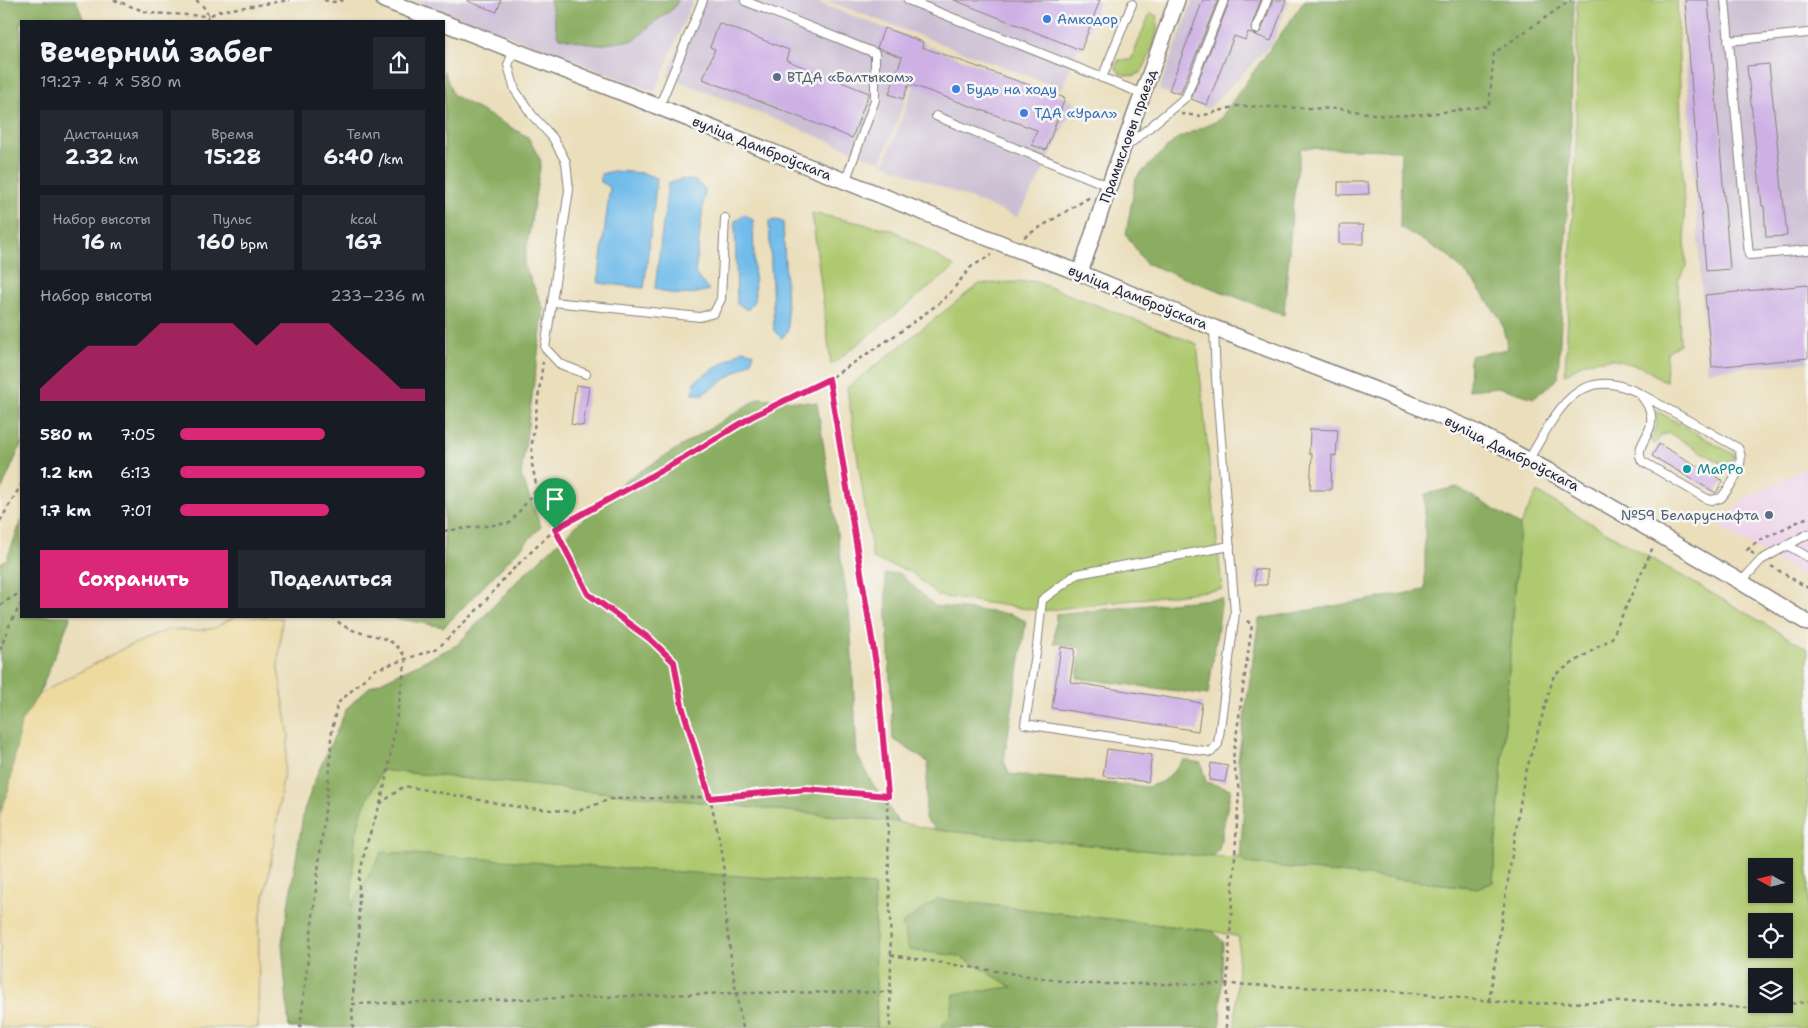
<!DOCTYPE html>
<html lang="ru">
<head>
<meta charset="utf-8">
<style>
  body { margin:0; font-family:"Shantell Sans",sans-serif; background:#242831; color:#f1f3f6; height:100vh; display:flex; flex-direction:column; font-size:19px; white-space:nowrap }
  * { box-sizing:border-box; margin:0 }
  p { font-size:16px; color:#9ea1a6 }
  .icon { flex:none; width:28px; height:28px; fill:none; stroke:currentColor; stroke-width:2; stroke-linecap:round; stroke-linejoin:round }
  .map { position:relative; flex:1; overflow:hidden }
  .side { position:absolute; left:20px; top:20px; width:425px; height:598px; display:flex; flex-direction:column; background:#171b24; border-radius:0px; box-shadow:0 1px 4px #0004 }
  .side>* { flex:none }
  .needle { width:32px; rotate:278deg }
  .buttons { position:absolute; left:1748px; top:858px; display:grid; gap:10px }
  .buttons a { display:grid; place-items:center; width:45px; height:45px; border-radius:0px; background:#171b24; box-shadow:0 1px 4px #0004; font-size:25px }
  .pin { position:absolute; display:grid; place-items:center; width:42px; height:42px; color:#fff; margin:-51px -21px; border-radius:50% 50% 50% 0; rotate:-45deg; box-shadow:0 0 5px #0007 }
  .pin .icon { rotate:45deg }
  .round { display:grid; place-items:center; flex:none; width:52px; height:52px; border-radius:0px; background:#242831 }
  .headline { display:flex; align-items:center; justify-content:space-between; height:85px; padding:0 20px }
  h1 { font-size:28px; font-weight:700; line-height:38px }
  .stats { display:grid; grid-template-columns:repeat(3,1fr); gap:8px; height:85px; padding:5px 20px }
  .stats div { display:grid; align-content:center; border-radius:0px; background:#242831; text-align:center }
  .stats b { font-size:21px; font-weight:700 }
  .stats small { font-size:14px; font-weight:400 }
  .stats p { font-size:14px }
  .chart { height:140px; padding:10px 20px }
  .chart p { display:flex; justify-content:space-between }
  .chart svg { width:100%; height:90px; margin-top:5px; fill:#db2777; opacity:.7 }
  .cta { display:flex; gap:10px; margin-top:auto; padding:10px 20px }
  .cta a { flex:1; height:58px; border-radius:0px; background:#db2777; color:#fff; font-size:20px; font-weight:700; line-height:58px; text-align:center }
  .cta a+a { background:#242831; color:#f1f3f6 }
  ul { padding:0 20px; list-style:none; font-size:16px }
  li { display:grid; grid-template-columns:80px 60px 1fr; align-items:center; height:38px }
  li i { height:12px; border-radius:6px; background:#db2777 }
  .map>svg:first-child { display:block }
  .built { fill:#edd1e9 }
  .industrial { fill:#ccbfd4 }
  .green { fill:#afc96f; stroke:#687655; fill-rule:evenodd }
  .forest { fill:#8bad62; stroke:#56684e }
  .sand { fill:#eeda9e; stroke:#887e6c }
  .water { fill:#71bcea; stroke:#4a6f92 }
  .building { fill:#ceb0e5 }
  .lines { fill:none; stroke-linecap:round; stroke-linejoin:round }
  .service-casing { stroke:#86807b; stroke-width:10 }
  .minor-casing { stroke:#86807b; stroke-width:18 }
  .path { stroke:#86807b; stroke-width:2.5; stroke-dasharray:4 4; stroke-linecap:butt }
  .service { stroke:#fff; stroke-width:8 }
  .minor { stroke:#fff; stroke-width:15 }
  .route-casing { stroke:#fff; stroke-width:10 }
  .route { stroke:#db2777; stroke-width:6 }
  .shop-dot { fill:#3f7fe0; stroke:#f6f6f2; stroke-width:2 }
  .service-dot { fill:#5c6f8a; stroke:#f6f6f2; stroke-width:2 }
  .culture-dot { fill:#0f9aa8; stroke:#f6f6f2; stroke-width:2 }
  .labels { text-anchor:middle; stroke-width:5; stroke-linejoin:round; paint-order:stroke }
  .shop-label { font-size:14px; fill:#366cbe; stroke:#f6f6f2; text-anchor:start }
  .service-label { font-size:14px; fill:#4e5e75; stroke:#f6f6f2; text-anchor:start }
  .street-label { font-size:14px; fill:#22223b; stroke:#f6f6f2 }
  .culture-label { font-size:14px; fill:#0d838f; stroke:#f6f6f2; text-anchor:start }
</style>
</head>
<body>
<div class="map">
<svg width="1808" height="1028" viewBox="0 0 1808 1028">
  <rect width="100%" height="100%" fill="#f6f6f2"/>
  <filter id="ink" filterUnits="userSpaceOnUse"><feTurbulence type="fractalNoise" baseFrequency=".02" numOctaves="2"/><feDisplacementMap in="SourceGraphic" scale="10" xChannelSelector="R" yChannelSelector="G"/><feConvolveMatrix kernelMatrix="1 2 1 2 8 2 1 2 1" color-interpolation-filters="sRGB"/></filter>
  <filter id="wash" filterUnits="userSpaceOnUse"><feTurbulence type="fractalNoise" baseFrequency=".0096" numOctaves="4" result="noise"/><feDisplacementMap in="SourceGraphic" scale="20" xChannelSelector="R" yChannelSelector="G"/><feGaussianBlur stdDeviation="1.12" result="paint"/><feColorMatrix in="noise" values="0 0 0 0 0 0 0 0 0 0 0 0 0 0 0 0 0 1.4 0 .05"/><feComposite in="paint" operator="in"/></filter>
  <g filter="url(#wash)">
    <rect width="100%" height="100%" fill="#eadebb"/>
    <path class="built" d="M1808,466V578L1721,528L1740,502Z"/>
    <path class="industrial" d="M415,0H693L655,92Z
      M698,0H811L927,44L881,162L667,76Z
      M825,0H1096L1062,89Z
      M1193,0H1289L1273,42L1208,109L1159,90Z
      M1682,0H1808V362L1707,371Z
      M929,46L1075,102L1042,174L1017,217L884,164Z"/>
    <path class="green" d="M1577,0H1677L1686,268L1678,280L1680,344L1667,352L1666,382L1642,367L1611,359L1585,362L1565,375L1576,146Z
      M1150,13L1157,16C1157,23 1158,29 1156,36C1154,44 1146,66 1141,72C1134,78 1125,76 1119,72L1116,68L1118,60H1131Z
      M812,213L893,230L955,267L831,365Z
      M1034,281L1197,344L1222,589L1042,611L938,596L911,572L873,559L847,388L979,284Z
      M1655,410L1735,455C1732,462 1729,464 1721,463L1669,433L1661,435L1656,443L1654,444L1651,440L1657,425Z
      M1537,492L1808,649V1028H1235L1239,937L1213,931L937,899L922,911L909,950L960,956L1013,987L950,1017L939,1028H877L874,885L350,909L355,837L363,808L382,770L898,822L936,830L1213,857L1240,858L1245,863L1480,888L1493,882L1520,525ZM1756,866H1784V894H1756ZM1756,921H1784V949H1756ZM1756,976H1784V1004H1756Z"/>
    <path class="forest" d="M0,0H76L84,21H21V445L0,493Z
      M550,0H678L674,8L652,24L635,40L597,45L558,37Z
      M1305,0H1574L1570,158L1558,378L1534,398L1498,387L1469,390L1470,356L1508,349L1501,320L1475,283L1447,255L1400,227L1401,150L1301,148L1293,200L1284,315L1145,263L1126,234L1136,178L1176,139L1219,120Z
      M444,71L453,95L528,137L541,161L524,264L544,310L521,475L541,527L444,627L383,616H444Z
      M759,398L817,403L850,618L857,755L869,778L898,822L382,770L363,808L355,837L351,907L382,852L874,885L877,1028H289L282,943L304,810L318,772L347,708L368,688L457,645L521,577L623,482Z
      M1457,487L1520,525L1493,882L1480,888L1245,863L1240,858L1245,791L1238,760L1259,619L1425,590V494Z
      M21,521V616H71L39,694L21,722L9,789L0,815V563L7,559Z
      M899,573L935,606L1010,614L1026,621L1004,761L1009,774L1147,787L1164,781L1184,760L1201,763L1206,782L1231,789L1219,849L1213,857L936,830L925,819L928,762L893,739L885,574Z
      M1222,598L1208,695L1077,678L1081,648L1054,643L1056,614Z
      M937,899L1213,931L1223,942L1220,1028H939L950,1017L954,994L1012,987L960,956L909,950L902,924Z"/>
    <path class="sand" d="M237,616L282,618L278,668L289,735L272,856L259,924L258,1028H0V815L9,789L21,722L39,694L124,648L170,629L193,631L215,628L226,621Z"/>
    <path class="water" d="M613,171L642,173L657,178L644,288L598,283L610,187L601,182V174Z
      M681,179L695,181L705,189L695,274L709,290C689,296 674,297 655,288L668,184Z
      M744,214L753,220L755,299L748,310L737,304L735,221Z
      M776,220L783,222L788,330L782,338L774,331L769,221Z
      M743,350L754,353L751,362L703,394H693L694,382Z"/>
    <g id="blocks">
      <path class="building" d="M467,0H501L497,12L467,1Z
        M954,0H1100L1081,50Z
        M1203,0H1218L1180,94L1169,90Z
        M1230,0H1261L1251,27L1252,33L1256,35L1261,31L1273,0H1286L1271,41L1248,32L1245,40L1234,36L1207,105L1191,99Z
        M1685,0H1708L1730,269L1706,271Z
        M719,23L789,50L786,60L869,93L852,138L703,79L715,49L710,47Z
        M884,28L923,42L922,47L1065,98L1046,150L1032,145L1037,130L909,84L903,99L889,94L902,57L877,48Z
        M1769,64L1787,236L1766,237L1764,206H1762L1747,66Z
        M1338,182H1368L1369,194L1338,195Z
        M1339,225H1363V244H1339Z
        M1808,285V358L1712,367L1705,295Z
        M576,385L589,387L583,426L571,424Z
        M1310,429L1338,430L1336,456L1332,455L1331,490H1310L1312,454H1309Z
        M1659,444L1723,481L1716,493L1652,456Z
        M1255,569L1267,570V585H1255Z
        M1061,647L1075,649L1070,682L1202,703L1198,731L1052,708Z
        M1107,749L1152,755L1148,782L1103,776Z
        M1211,763L1228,766L1225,782L1209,780Z"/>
    </g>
  </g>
  <g filter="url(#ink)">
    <use href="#blocks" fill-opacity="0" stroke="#86807b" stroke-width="1"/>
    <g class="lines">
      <g class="service-casing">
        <path id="service" d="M908,0L1143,94
          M1725,0L1749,255L1808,250
          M745,1L875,53V100L845,182
          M1256,29L1267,0
          M1728,41L1808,33
          M514,50L508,65L515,90L532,115L553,138L566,162L569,190L545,348L560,364L586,374
          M1102,78L1132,4
          M659,107L703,0
          M936,116L1109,186
          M1126,147L1186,97L1224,0
          M553,302L700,317L714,313L721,299L725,218
          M1214,328L1216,378L1235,613L1218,744L1211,752L1025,724L1037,647L1042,600L1077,574L1230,546
          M1639,393L1738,448C1747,463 1731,486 1721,498L1712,500L1707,499L1642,461C1634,448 1650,436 1651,423C1653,411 1646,402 1639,393Z
          M1529,459C1556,414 1577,362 1639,393
          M1787,545L1808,557
          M1741,582L1761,560L1808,534"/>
      </g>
      <g class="minor-casing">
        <path id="minor" d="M384,0L439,21
          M444,23L659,107L1008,246L1080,273L1214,328L1409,403L1472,430L1554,474L1741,582L1808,623
          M1080,273L1109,186L1177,0"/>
      </g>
      <path class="path" d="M114,0L149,13L209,16
        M196,0L203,6L209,16
        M324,0L333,2L344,0
        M206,21L209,16L219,11L290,0
        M1181,114L1201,116L1237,106L1341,109L1386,116L1427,114L1489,106L1494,53L1571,0
        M1024,237L1090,197
        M829,379L877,670L887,796L891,955L890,1028
        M0,521L21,485
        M444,531L510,523L537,489
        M1754,554L1747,550L1758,541L1808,517
        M1771,566L1808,588
        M0,605L21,592
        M332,616C335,619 340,624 344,626C369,640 391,630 406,659L387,776L380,804L366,846L359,878V937L352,1004
        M0,650L10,624L21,604
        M380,804L404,786L518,807L575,812L611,799L710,797L682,706L673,662L650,639L588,594L537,489L532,464V443L543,362
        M891,955L1081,984H1227L1393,991L1519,1004L1649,1001L1746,1008L1808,1002
        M1489,1001L1524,779L1554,675L1612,638L1653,547
        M300,1028L330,767L331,737L337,704L374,670L438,648L482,605L506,576L555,529L682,459L753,416L829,379L900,332L938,304L950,293L971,267L991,255
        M353,1028L352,1004L736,993L890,992
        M743,1028L736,993L726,921L723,857L710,797L806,789L887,796
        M1226,1028L1227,984L1239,791L1233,759L1252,625L1244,618"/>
      <use href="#service" class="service"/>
      <use href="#minor" class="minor"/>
    </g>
  </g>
  <g class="lines" filter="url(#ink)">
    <g class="route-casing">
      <path id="route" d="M829,379L877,670L888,796L806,789L710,798L682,706L674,662L650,639L588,594L555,529L682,459L753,416Z"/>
    </g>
    <use href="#route" class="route"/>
  </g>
  <g class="shop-dot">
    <circle cx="1047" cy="19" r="5"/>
    <circle cx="956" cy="89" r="5"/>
    <circle cx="1024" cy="113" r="5"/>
  </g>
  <g class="service-dot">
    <circle cx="777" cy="77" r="5"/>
    <circle cx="1769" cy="515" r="5"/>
  </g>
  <circle class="culture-dot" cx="1687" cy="469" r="5"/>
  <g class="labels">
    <g class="shop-label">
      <text x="1057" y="24">Амкодор</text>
      <text x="966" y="94">Будь на ходу</text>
      <text x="1034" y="118">ТДА «Урал»</text>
    </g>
    <g class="service-label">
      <text x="787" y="82">ВТДА «Балтыком»</text>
      <text x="1759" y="520" text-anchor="end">№59 Беларуснафта</text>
    </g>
    <g class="street-label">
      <text transform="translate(1128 136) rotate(-70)" y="5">Прамысловы праезд</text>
      <text transform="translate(762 148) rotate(22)" y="5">вуліца Дамброўскага</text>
      <text transform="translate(1138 297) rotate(22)" y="5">вуліца Дамброўскага</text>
      <text transform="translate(1512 453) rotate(27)" y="5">вуліца Дамброўскага</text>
    </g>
    <g class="culture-label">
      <text x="1697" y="474">МаРРо</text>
    </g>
  </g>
</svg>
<div class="buttons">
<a><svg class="needle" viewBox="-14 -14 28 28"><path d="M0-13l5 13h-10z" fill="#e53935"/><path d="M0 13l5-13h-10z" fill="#9ea1a6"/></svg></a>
<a><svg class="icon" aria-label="locate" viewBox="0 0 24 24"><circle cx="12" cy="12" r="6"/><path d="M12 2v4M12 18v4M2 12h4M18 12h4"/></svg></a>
<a><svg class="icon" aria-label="layers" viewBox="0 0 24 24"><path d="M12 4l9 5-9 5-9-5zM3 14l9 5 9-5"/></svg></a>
</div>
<div class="pin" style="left:555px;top:529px;background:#1e9e55"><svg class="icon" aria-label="arrive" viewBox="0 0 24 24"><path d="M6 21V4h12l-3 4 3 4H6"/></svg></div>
<section class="side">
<div class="headline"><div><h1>Вечерний забег</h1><p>19:27 · 4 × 580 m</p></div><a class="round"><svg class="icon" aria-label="share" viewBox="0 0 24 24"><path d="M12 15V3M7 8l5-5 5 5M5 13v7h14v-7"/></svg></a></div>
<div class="stats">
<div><p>Дистанция</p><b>2.32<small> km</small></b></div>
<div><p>Время</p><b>15:28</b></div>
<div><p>Темп</p><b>6:40<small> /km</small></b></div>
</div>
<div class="stats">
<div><p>Набор высоты</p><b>16<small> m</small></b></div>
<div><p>Пульс</p><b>160<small> bpm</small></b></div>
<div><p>kcal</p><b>167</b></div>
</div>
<div class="chart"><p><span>Набор высоты</span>233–236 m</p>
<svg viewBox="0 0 160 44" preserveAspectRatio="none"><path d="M0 44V38L10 27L20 17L30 17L40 17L50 6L60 6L70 6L80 6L90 17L100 6L110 6L120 6L130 17L140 27L150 38L160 38V44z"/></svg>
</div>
<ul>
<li><b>580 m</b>7:05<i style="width:59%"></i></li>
<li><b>1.2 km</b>6:13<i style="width:100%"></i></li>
<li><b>1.7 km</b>7:01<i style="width:61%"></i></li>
</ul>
<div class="cta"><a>Сохранить</a><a>Поделиться</a></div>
</section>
</div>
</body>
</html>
